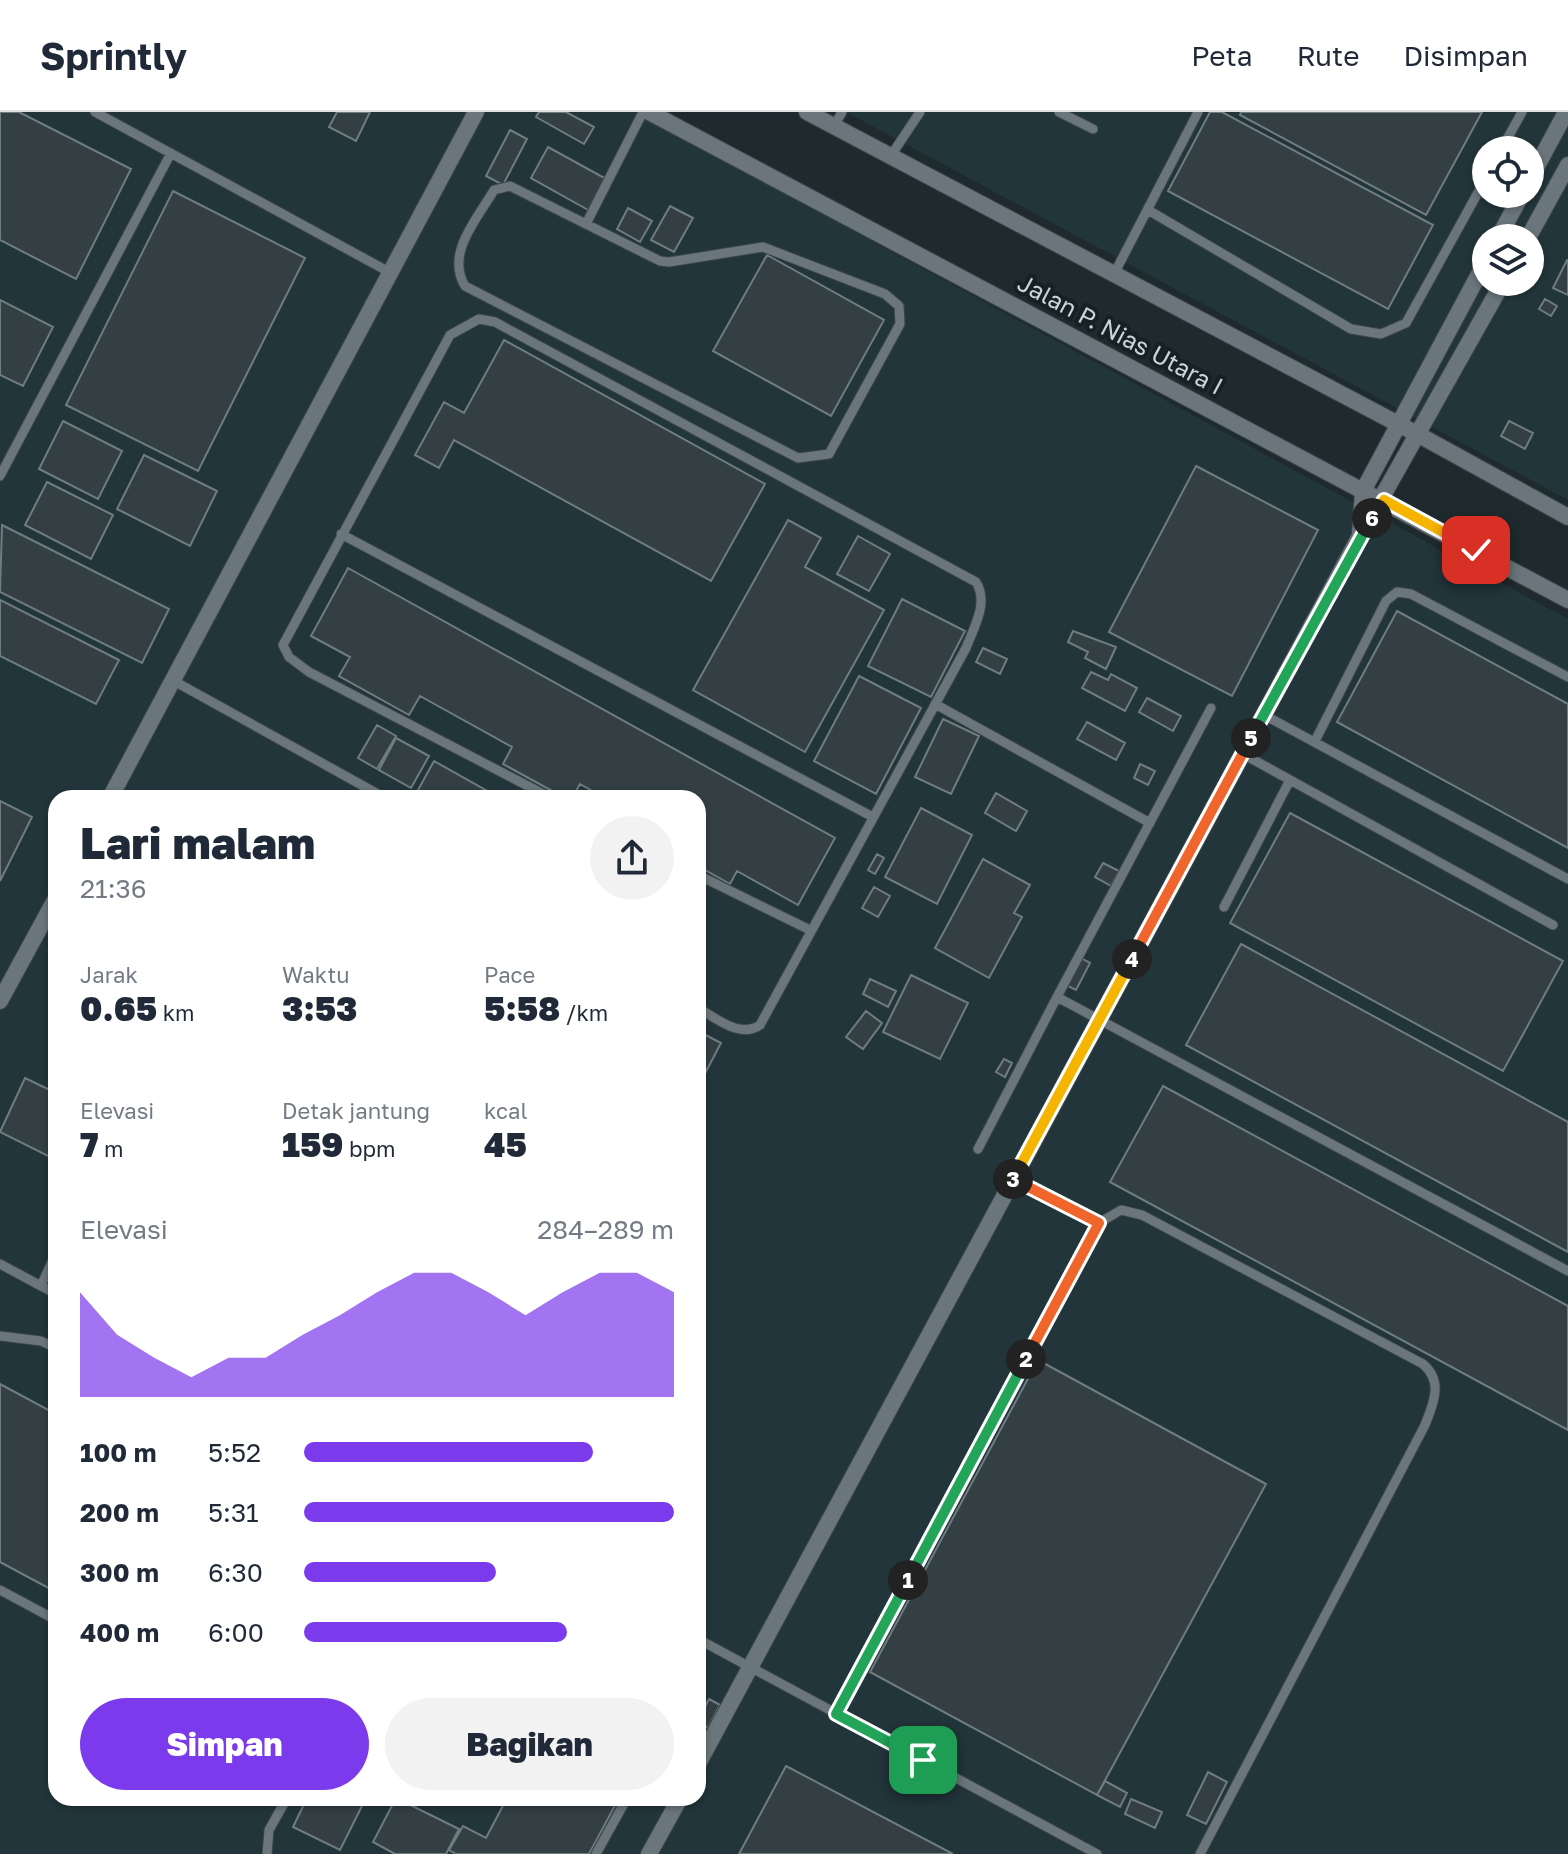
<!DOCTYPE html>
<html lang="id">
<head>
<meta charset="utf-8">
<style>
  body { margin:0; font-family:"Golos Text",sans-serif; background:#f2f2f3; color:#1f2937; height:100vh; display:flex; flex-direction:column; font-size:30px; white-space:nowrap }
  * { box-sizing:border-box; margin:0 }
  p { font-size:26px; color:#747a83 }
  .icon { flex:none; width:44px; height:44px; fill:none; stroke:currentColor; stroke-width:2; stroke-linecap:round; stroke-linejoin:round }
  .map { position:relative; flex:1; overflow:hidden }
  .sheet { position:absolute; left:48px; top:678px; width:658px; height:1016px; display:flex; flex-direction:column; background:#fff; border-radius:24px; box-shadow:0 2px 6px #0004 }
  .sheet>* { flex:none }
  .tools { position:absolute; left:1472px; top:24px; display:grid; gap:16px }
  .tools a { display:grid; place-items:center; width:72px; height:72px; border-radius:50%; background:#fff; box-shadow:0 2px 6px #0004; font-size:40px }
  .pin { position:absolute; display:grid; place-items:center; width:68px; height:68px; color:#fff; margin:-34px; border-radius:16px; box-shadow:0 4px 12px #0006 }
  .km { position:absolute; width:40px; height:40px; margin:-20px; border-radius:50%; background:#222; color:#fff; font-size:22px; line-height:40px; text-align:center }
  .round { display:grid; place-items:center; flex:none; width:84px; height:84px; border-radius:42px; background:#f2f2f3 }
  .overview { display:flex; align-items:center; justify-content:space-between; height:136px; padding:0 32px }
  h1 { font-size:44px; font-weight:800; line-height:60px }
  .figures { display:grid; grid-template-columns:repeat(3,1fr); gap:12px; height:136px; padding:8px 32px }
  .figures div { display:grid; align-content:center }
  .figures b { font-size:34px; font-weight:800 }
  .figures small { font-size:22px; font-weight:400 }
  .figures p { font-size:22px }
  .chart { height:224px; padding:16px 32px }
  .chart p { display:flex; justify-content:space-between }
  .chart svg { width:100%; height:144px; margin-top:8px; fill:#7c3aed; opacity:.7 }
  .cta { display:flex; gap:16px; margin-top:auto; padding:16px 32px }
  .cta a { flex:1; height:92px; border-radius:48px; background:#7c3aed; color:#fff; font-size:32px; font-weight:800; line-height:92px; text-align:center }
  .cta a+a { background:#f2f2f3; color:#1f2937 }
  ul { padding:0 32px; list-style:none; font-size:26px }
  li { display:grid; grid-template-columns:128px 96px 1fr; align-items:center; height:60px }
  li i { height:20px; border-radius:10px; background:#7c3aed }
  header { display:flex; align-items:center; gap:48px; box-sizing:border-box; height:112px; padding:0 40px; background:#fff; border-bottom:2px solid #e0e1e3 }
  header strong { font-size:38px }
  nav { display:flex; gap:44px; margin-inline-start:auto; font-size:28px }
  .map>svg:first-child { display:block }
  .built { fill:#22353b; fill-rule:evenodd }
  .building { fill:#333f43; stroke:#6f7c80; stroke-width:2 }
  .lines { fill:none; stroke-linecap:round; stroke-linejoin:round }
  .lane-casing { stroke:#3c4548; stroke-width:11 }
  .street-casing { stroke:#3c4548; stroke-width:18 }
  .lane { stroke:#6a767b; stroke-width:9 }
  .street { stroke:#6a767b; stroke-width:16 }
  .split-1-casing { stroke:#fff; stroke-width:16 }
  .split-2-casing { stroke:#fff; stroke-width:16 }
  .split-3-casing { stroke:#fff; stroke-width:16 }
  .split-4-casing { stroke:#fff; stroke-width:16 }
  .split-5-casing { stroke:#fff; stroke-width:16 }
  .split-6-casing { stroke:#fff; stroke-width:16 }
  .split-7-casing { stroke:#fff; stroke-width:16 }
  .split-1 { stroke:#22a559; stroke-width:10 }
  .split-2 { stroke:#22a559; stroke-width:10 }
  .split-3 { stroke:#f0652b; stroke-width:10 }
  .split-4 { stroke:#f5b400; stroke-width:10 }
  .split-5 { stroke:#f0652b; stroke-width:10 }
  .split-6 { stroke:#22a559; stroke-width:10 }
  .split-7 { stroke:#f5b400; stroke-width:10 }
  .labels { text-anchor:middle; stroke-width:8; stroke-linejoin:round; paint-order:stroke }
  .street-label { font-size:24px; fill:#cdd4d7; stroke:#162124 }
</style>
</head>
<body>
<header>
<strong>Sprintly</strong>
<nav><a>Peta</a><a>Rute</a><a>Disimpan</a></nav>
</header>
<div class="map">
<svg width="1568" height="1742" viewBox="0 0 1568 1742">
  <rect width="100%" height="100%" fill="#1f2a2e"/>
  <path class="built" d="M0,0H635L1568,507V1742H0ZM56,686H698V1686H56Z
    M846,0H1568V388ZM1486,38H1530V82H1486ZM1486,126H1530V170H1486Z"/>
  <path class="building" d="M0,0H19L131,57L76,167L0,128Z
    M337,0H370L356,29L329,15Z
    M539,0H566L594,15L584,32L536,5Z
    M1210,0H1222L1433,113L1388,197L1168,79Z
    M1241,0H1482L1426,103L1240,3Z
    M510,18L527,27L503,73L486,64Z
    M548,35L608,68L590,99L531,66Z
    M173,79L305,146L198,359L66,293Z
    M670,94L693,106L674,140L651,128Z
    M628,96L652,109L640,130L617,117Z
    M767,143L884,208L831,304L713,239Z
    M1567,148H1568V183L1553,176Z
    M1545,187L1557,194L1551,204L1539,197Z
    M0,188L53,215L23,274L0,263Z
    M504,228L765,372L711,469L454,328L439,356L415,343L444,290L464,301Z
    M63,309L122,339L98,387L39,357Z
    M1509,309L1533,321L1525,337L1501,324Z
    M144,343L217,379L190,434L117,397Z
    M1196,354L1318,418L1232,584L1109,520Z
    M47,370L113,403L91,447L25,413Z
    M788,408L821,426L805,455L884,498L805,640L693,578Z
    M2,413L169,497L142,551L0,480Z
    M858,424L890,442L869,479L837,462Z
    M348,456L835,726L798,793L737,759L730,772L698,754V686H605L580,672L572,686H565L503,652L512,635L420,584L409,603L339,564L350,545L311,524Z
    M902,487L965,519L931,585L868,554Z
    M0,488L119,548L96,592L0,544Z
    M1397,499L1568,592V736L1337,610Z
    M1073,519L1116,535L1106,557L1085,546L1088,540L1068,530Z
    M983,536L1007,547L1000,562L976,550Z
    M1091,560L1108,568L1111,562L1137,576L1125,599L1082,576Z
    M859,564L921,596L876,682L814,649Z
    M1147,586L1181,604L1173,619L1139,600Z
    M943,607L979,624L951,682L915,665Z
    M1087,610L1125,631L1116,648L1077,627Z
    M377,613L396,624L377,657L358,646Z
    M396,626L429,644L411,676L379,658Z
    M434,649L498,685L497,686H433L418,678Z
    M1140,652L1155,659L1148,673L1134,666Z
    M996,681L1027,699L1016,719L985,701Z
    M0,689L32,705L0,769Z
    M921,696L972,723L937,792L885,765Z
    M1290,701L1563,849L1503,959L1230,811Z
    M877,742L884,746L875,762L868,758Z
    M983,747L1030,773L1014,801L1022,805L989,866L935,836Z
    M1103,751L1119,759L1111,774L1095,765Z
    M874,775L890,784L878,805L862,796Z
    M1241,832L1568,1010V1140L1186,933Z
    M1081,846L1090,851L1076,878L1066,873Z
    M911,863L968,891L940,947L883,920Z
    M870,867L896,879L888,895L863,882Z
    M866,899L882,911L863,937L846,925Z
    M698,919L721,931L698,975Z
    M1004,947L1012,951L1005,965L996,960Z
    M25,966L56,981V1048L0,1020Z
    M1163,974L1568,1194V1318L1110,1070Z
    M1038,1248L1266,1372L1097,1683L870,1560Z
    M0,1272L56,1302V1480L0,1450Z
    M709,1587L720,1593L708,1616L698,1609Z
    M786,1654L953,1742H739Z
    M1208,1660L1227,1670L1206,1712L1187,1703Z
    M1105,1669L1127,1681L1120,1695L1097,1683Z
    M307,1686H366L340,1738L293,1715Z
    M396,1686L459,1717L446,1742H395L373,1730Z
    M507,1686H619L589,1742H456L449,1738L463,1714L486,1726Z
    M1131,1687L1162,1700L1155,1716L1125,1702Z"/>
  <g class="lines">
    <g class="lane-casing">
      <path id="lane" d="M95,0L391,161
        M1059,0L1093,17
        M834,14L842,0
        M1501,38L1522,0
        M890,45L920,0
        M1148,98L1351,217L1381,222L1406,211L1486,66
        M586,112L660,149L669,150L763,135L885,182L899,194L900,212L829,342L798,346L465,174C445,141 478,106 494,78L510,74L586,112L643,0
        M1113,164L1198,0
        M0,364L171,41
        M341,422L871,704
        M174,569L385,686
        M935,592L1150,711
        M1211,596L1057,885L1568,1159
        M1264,603L1568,767
        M1315,629L1386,489L1397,480L1411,482L1568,565
        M1243,642L1553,813
        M551,686L309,560L289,545L283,533L450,223L479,207L495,210L976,470C989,491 974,515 966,536L760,913C740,927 716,906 698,896
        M698,763L810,818
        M1224,795L1290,668
        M978,1037L1057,885
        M1099,1111L1121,1098L1142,1103L1423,1252C1444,1270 1433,1292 1425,1313L1200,1742
        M0,1152L56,1182
        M41,1174L56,1141
        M0,1224L41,1229L56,1236
        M0,1478L56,1508
        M698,1527L1097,1742
        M836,1602L1099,1111L1013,1068
        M267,1742L269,1718L287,1686
        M596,1742L627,1686"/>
    </g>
    <g class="street-casing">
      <path id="street" d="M649,0L1568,488
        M807,0L1419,323L1568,405
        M1530,67L1566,0
        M1498,126L1522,82
        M1528,126L1568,53
        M1360,422L1363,379L1486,149
        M110,686L476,0
        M0,889L56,786
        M698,1652L1360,424L1503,170
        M649,1742L680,1686"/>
    </g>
    <use href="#lane" class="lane"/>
    <use href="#street" class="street"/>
  </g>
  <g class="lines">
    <g class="split-1-casing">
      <path id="split-1" d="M908,1468L836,1602L923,1648"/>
    </g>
    <g class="split-2-casing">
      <path id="split-2" d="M908,1468L1026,1247"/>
    </g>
    <g class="split-3-casing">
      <path id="split-3" d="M1013,1067L1099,1111L1026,1247"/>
    </g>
    <g class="split-4-casing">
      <path id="split-4" d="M1013,1067L1132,847"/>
    </g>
    <g class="split-5-casing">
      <path id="split-5" d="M1132,847L1251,626"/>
    </g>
    <g class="split-6-casing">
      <path id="split-6" d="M1251,626L1372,406"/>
    </g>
    <g class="split-7-casing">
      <path id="split-7" d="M1372,406L1384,388L1476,438"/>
    </g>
    <use href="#split-1" class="split-1"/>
    <use href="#split-2" class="split-2"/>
    <use href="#split-3" class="split-3"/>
    <use href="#split-4" class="split-4"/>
    <use href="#split-5" class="split-5"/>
    <use href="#split-6" class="split-6"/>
    <use href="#split-7" class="split-7"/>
  </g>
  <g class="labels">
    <g class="street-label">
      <text transform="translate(1120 223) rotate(28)" y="8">Jalan P. Nias Utara I</text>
    </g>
  </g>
</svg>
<div class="tools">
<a><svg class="icon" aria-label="locate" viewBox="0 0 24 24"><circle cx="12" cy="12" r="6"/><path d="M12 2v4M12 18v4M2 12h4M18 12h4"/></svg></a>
<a><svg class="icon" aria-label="layers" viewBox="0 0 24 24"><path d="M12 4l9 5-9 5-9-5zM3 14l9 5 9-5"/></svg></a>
</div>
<div class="pin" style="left:923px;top:1648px;background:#1e9e55"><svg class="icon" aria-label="arrive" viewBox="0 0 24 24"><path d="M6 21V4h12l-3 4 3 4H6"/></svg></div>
<div class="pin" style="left:1476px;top:438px;background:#d93025"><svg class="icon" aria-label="check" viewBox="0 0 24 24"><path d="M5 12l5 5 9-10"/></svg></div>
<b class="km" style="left:908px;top:1468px">1</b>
<b class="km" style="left:1026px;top:1247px">2</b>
<b class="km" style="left:1013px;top:1067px">3</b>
<b class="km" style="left:1132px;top:847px">4</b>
<b class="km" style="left:1251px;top:626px">5</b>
<b class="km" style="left:1372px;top:406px">6</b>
<section class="sheet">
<div class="overview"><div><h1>Lari malam</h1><p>21:36</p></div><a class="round"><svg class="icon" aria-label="share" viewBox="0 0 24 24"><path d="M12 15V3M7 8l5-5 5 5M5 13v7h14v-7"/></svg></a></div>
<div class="figures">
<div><p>Jarak</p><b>0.65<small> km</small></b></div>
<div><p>Waktu</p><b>3:53</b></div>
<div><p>Pace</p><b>5:58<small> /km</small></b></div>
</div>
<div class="figures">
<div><p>Elevasi</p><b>7<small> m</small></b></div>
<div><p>Detak jantung</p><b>159<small> bpm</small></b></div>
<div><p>kcal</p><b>45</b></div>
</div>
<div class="chart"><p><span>Elevasi</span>284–289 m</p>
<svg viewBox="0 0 160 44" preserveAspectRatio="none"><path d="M0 44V12L10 25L20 32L30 38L40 32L50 32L60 25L70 19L80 12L90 6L100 6L110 12L120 19L130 12L140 6L150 6L160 12V44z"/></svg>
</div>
<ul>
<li><b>100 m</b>5:52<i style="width:78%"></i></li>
<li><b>200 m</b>5:31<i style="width:100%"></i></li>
<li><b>300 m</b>6:30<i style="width:52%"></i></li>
<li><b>400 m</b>6:00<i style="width:71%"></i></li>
</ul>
<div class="cta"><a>Simpan</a><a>Bagikan</a></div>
</section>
</div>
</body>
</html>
